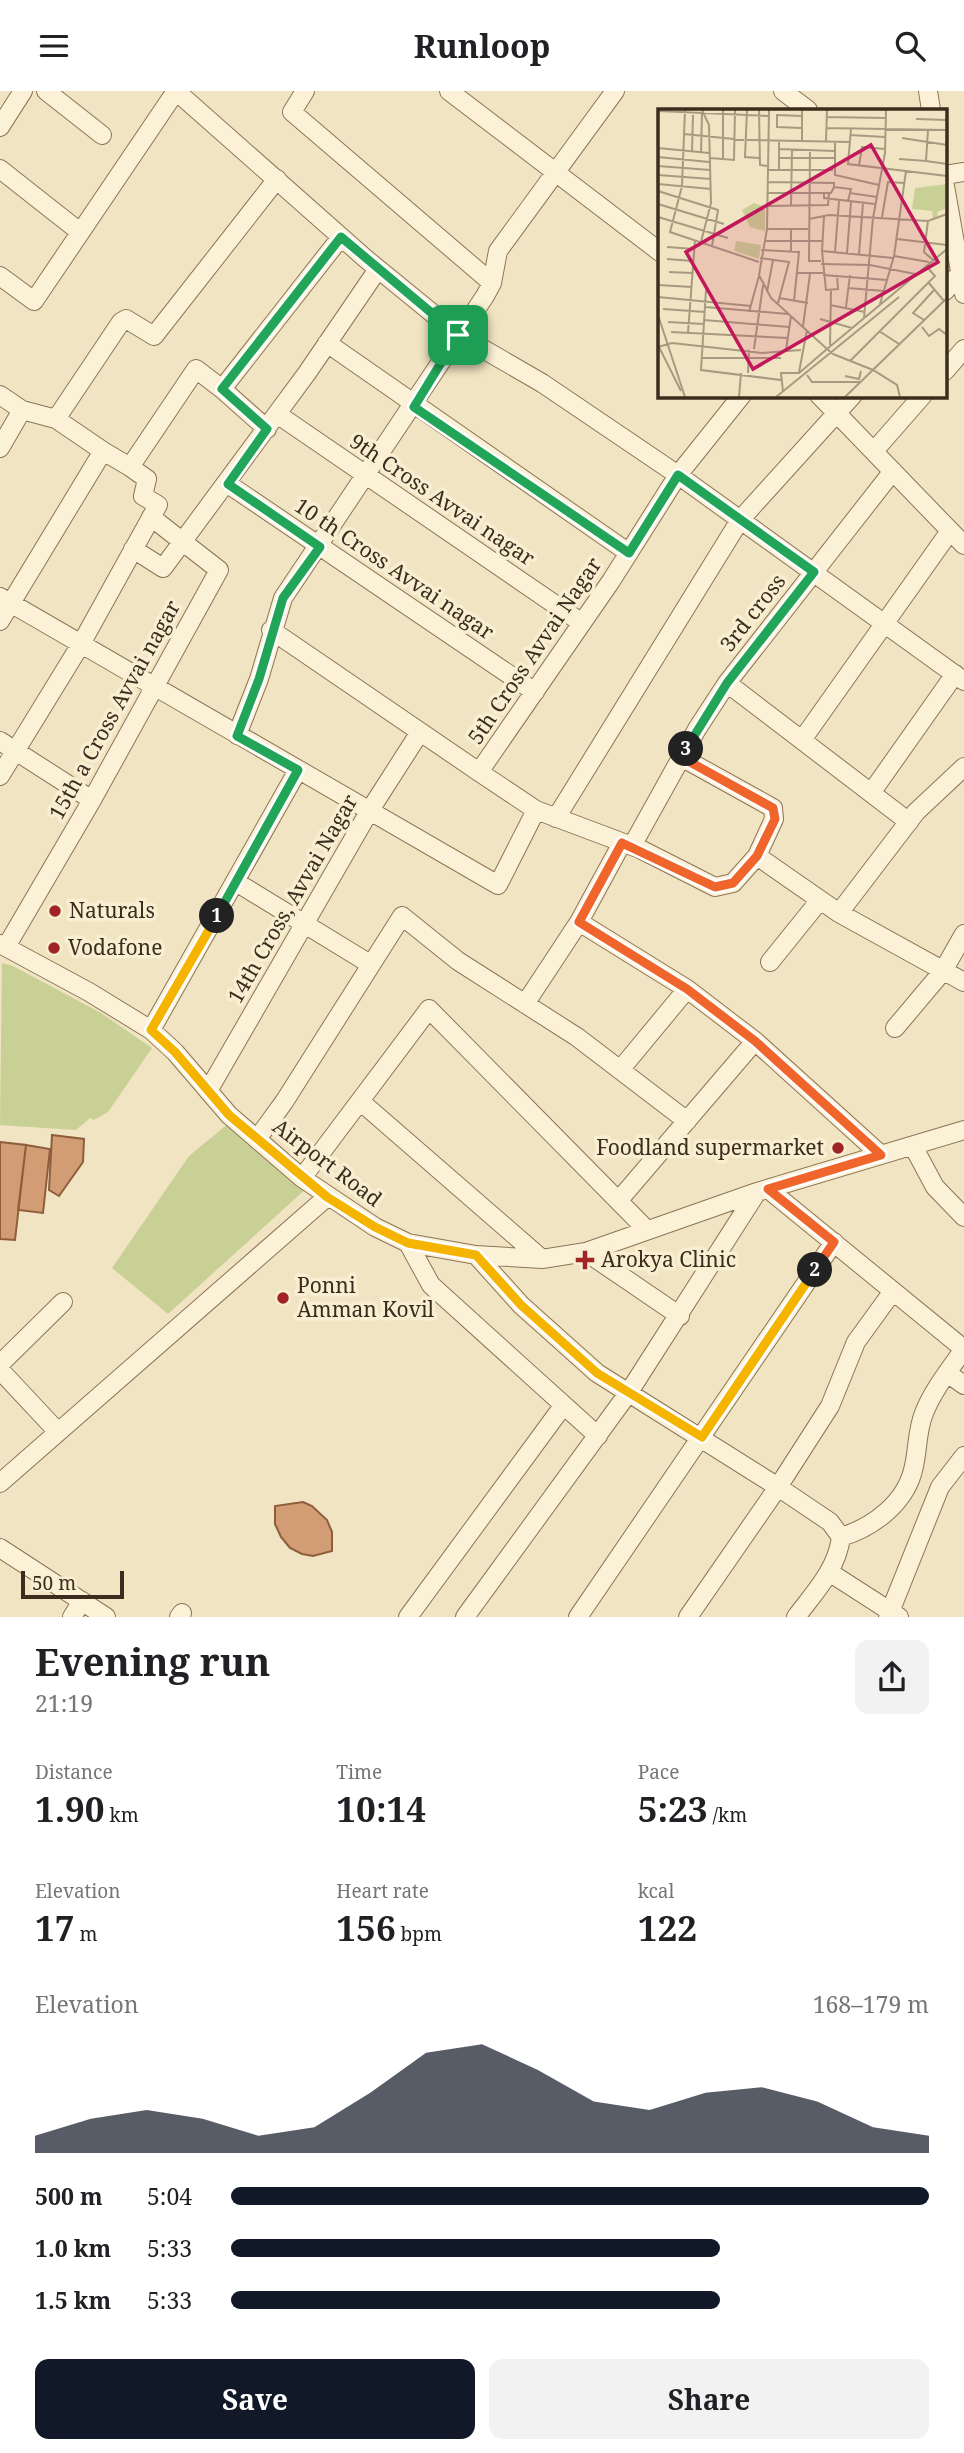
<!DOCTYPE html>
<html lang="en">
<head>
<meta charset="utf-8">
<style>
  body { margin:0; font-family:"Noto Serif",serif; background:#f2f2f2; color:#202124; height:100vh; display:flex; flex-direction:column; font-size:26px; white-space:nowrap }
  * { box-sizing:border-box; margin:0 }
  p { font-size:23px; color:#757577 }
  .icon { flex:none; width:38px; height:38px; fill:none; stroke:currentColor; stroke-width:2; stroke-linecap:round; stroke-linejoin:round }
  .map { position:relative; height:1526px; overflow:hidden }
  .side { display:flex; flex-direction:column; background:#fff; flex:1 }
  .side>* { flex:none }
  .scale { position:absolute; left:21px; bottom:18px; width:103px; box-sizing:border-box; padding-left:7px; border:4px solid #3b2c1d; border-top:0; font-size:19px; line-height:24px; white-space:nowrap; color:#3b2c1d; -webkit-text-stroke:5px #f8eed2; paint-order:stroke }
  .pin { position:absolute; display:grid; place-items:center; width:60px; height:60px; color:#fff; margin:-30px; border-radius:14px; box-shadow:0 4px 10px #0006 }
  .km { position:absolute; width:35px; height:35px; margin:-18px; border-radius:50%; background:#222; color:#fff; font-size:19px; line-height:35px; text-align:center }
  .round { display:grid; place-items:center; flex:none; width:74px; height:74px; border-radius:14px; background:#f2f2f2 }
  .overview { display:flex; align-items:center; justify-content:space-between; height:119px; padding:0 35px }
  h1 { font-size:38px; font-weight:700; line-height:52px }
  .figures { display:grid; grid-template-columns:repeat(3,1fr); gap:10px; height:119px; padding:7px 35px }
  .figures div { display:grid; align-content:center }
  .figures b { font-size:35px; font-weight:700 }
  .figures small { font-size:19px; font-weight:400 }
  .figures p { font-size:19px }
  .chart { height:196px; padding:14px 35px }
  .chart p { display:flex; justify-content:space-between }
  .chart svg { width:100%; height:126px; margin-top:7px; fill:#111827; opacity:.7 }
  .primary-button { display:flex; gap:14px; margin-top:auto; padding:14px 35px }
  .primary-button a { flex:1; height:80px; border-radius:14px; background:#111827; color:#fff; font-size:28px; font-weight:700; line-height:80px; text-align:center }
  .primary-button a+a { background:#f2f2f2; color:#202124 }
  ul { padding:0 35px; list-style:none; font-size:23px }
  li { display:grid; grid-template-columns:112px 84px 1fr; align-items:center; height:52px }
  li i { height:18px; border-radius:9px; background:#111827 }
  header { display:flex; justify-content:space-between; align-items:center; height:91px; padding:0 35px; background:#fff; font-size:32px; font-weight:700 }
  .map>svg:first-child { display:block }
  .green { fill:#c9d095 }
  .building { fill:#d29d75; stroke:#8e5d3b; stroke-width:2 }
  .lines { fill:none; stroke-linecap:round; stroke-linejoin:round }
  .minor-casing { stroke:#8d7457; stroke-width:20 }
  .minor { stroke:#fbf1d6; stroke-width:18 }
  .split-1-casing { stroke:#fff; stroke-width:14 }
  .split-2-casing { stroke:#fff; stroke-width:14 }
  .split-3-casing { stroke:#fff; stroke-width:14 }
  .split-4-casing { stroke:#fff; stroke-width:14 }
  .split-1 { stroke:#22a559; stroke-width:9 }
  .split-2 { stroke:#f5b400; stroke-width:9 }
  .split-3 { stroke:#f0652b; stroke-width:9 }
  .split-4 { stroke:#22a559; stroke-width:9 }
  .poi-dot { fill:#a02423; stroke:#f8eed2; stroke-width:2.5 }
  .labels { text-anchor:middle; stroke-width:7; stroke-linejoin:round; paint-order:stroke }
  .street-label { font-size:21px; fill:#3b2c1d; stroke:#f8eed2 }
  .poi-label { font-size:21px; fill:#3b2c1d; stroke:#f8eed2; text-anchor:start }
  .inset-road { fill:none; stroke:#a89a80; stroke-width:2 }
  .view { fill:#c2185b; fill-opacity:0.15; stroke:#c2185b; stroke-width:3.5 }
  .inset-edge { fill:none; stroke:#3b2c1d; stroke-width:3.5 }
</style>
</head>
<body>
<header><svg class="icon" aria-label="menu" viewBox="0 0 24 24"><path d="M4 6h16M4 12h16M4 18h16"/></svg>Runloop<svg class="icon" aria-label="search" viewBox="0 0 24 24"><circle cx="10" cy="10" r="6"/><path d="M15 15l6 6"/></svg></header>
<div class="map">
<svg width="964" height="1526" viewBox="0 0 964 1526">
  <rect width="100%" height="100%" fill="#f1e4c2"/>
  <path class="green" d="M2,872L13,875L101,922L152,957L108,1021L94,1029L90,1027L76,1039L0,1034Z
    M229,1032L308,1096L168,1223L112,1177L189,1065Z"/>
  <path class="building" d="M52,1044L84,1048L83,1071L59,1105L49,1099Z
    M0,1051L26,1054L15,1149L0,1148Z
    M26,1054L50,1058L43,1122L18,1119Z
    M303,1411L312,1415L327,1429L332,1441V1460L313,1465L302,1463L290,1457L281,1446L275,1433V1415Z"/>
  <g class="lines">
    <g class="minor-casing">
      <path id="minor" d="M46,0L102,44
        M176,0L366,168L459,244L542,292L678,384L964,590
        M305,0L292,21L492,192
        M449,0L660,161
        M783,0L808,19
        M928,0L931,19
        M0,36L23,0
        M0,78L80,141
        M945,84L964,81
        M945,95L964,203
        M0,185L34,210L176,0
        M945,200L960,182
        M327,252L629,462
        M945,280L964,258
        M0,304L22,319L56,328L121,231L126,228L154,245L277,88
        M819,304L964,454
        M277,323L582,532
        M56,328L103,360
        M267,338L222,298L341,146
        M0,357L22,319
        M874,360L923,304
        M228,393L535,601
        M133,458L163,477L307,282L378,178
        M0,506L498,794L536,719
        M0,530L103,360L130,376
        M271,539L479,681L611,490L678,384L742,304
        M727,592L909,731
        M237,644L259,588L283,507L485,205L492,192L498,160L615,0
        M802,649L950,440
        M0,650L92,709
        M479,681L536,719L640,758L715,796L733,792L757,765L774,728L773,717L681,666
        M0,685L81,553L158,414L143,405L147,388L130,376L196,278L222,298
        M871,702L955,583
        M556,727L740,429L853,304
        M632,755L697,638L727,592L893,380
        M757,765L839,822L964,891
        M236,791L370,873
        M839,822L916,721L964,676
        M579,831L687,898L755,950L881,1064
        M0,853L89,901L151,939L175,961L229,1024L302,1087L375,1136L408,1152L476,1164L542,1168L586,1161L757,1101L964,1039
        M6,856L92,709L219,479L151,426
        M770,871L820,809
        M525,913L579,831L622,752
        M895,937L943,880L964,843
        M151,939L298,679
        M620,979L687,898
        M208,1000L370,719L420,641
        M360,1010L542,1168
        M257,1048L284,1011L402,825L458,870L577,946L687,1030
        M913,1055L935,1096L964,1126
        M302,1087L429,918L646,1138
        M768,1098L964,1258
        M619,1109L755,950
        M408,1152L431,1194L598,1345
        M586,1161L680,1225
        M476,1164L521,1214L597,1282L778,1396L830,1431L841,1446
        M0,1273L63,1211
        M0,1279L58,1341
        M947,1282L964,1294
        M0,1392L327,1106
        M841,1446C874,1436 907,1411 914,1375C918,1357 917,1339 924,1322C933,1299 950,1278 964,1258
        M0,1457L106,1526
        M829,1481L899,1526
        M72,1526L82,1510
        M179,1526L182,1522
        M408,1526L563,1315
        M465,1526L629,1301L757,1101
        M578,1526L834,1151
        M688,1526L778,1396L830,1315L856,1251L893,1200
        M796,1526C815,1501 837,1478 841,1446
        M888,1526L940,1396L964,1365"/>
    </g>
    <use href="#minor" class="minor"/>
  </g>
  <g class="lines">
    <g class="split-1-casing">
      <path id="split-1" d="M217,825L298,679L237,645L259,588L283,507L320,456L228,393L267,338L222,298L341,146L458,244"/>
    </g>
    <g class="split-2-casing">
      <path id="split-2" d="M217,825L151,939L175,961L229,1024L327,1106L375,1136L408,1152L476,1164L521,1214L597,1282L702,1346L815,1179"/>
    </g>
    <g class="split-3-casing">
      <path id="split-3" d="M686,658L681,666L773,717L775,728L757,765L733,792L715,796L622,752L579,831L687,898L755,950L881,1064L768,1098L834,1151L815,1179"/>
    </g>
    <g class="split-4-casing">
      <path id="split-4" d="M458,244L414,316L629,462L678,384L814,481L727,592L686,658"/>
    </g>
    <use href="#split-1" class="split-1"/>
    <use href="#split-2" class="split-2"/>
    <use href="#split-3" class="split-3"/>
    <use href="#split-4" class="split-4"/>
  </g>
  <g class="poi-dot">
    <circle cx="55" cy="820" r="7"/>
    <circle cx="54" cy="857" r="7"/>
    <circle cx="838" cy="1057" r="7"/>
    <path d="M581.5 1158.5h7v7h7v7h-7v7h-7v-7h-7v-7h7z"/>
    <circle cx="283" cy="1207" r="7"/>
  </g>
  <g class="labels">
    <g class="street-label">
      <text transform="translate(442 409) rotate(34)" y="7">9th Cross Avvai nagar</text>
      <text transform="translate(394 478) rotate(34)" y="7">10 th Cross Avvai nagar</text>
      <text transform="translate(753 522) rotate(-52)" y="7">3rd cross</text>
      <text transform="translate(535 560) rotate(-56)" y="7">5th Cross Avvai Nagar</text>
      <text transform="translate(115 619) rotate(-61)" y="7">15th a Cross Avvai nagar</text>
      <text transform="translate(293 808) rotate(-60)" y="7">14th Cross, Avvai Nagar</text>
      <text transform="translate(327 1072) rotate(37)" y="7">Airport Road</text>
    </g>
    <g class="poi-label">
      <text x="69" y="827">Naturals</text>
      <text x="68" y="864">Vodafone</text>
      <text x="824" y="1064" text-anchor="end">Foodland supermarket</text>
      <text x="601" y="1176">Arokya Clinic</text>
      <text x="297" y="1202">Ponni<tspan x="297" dy="24">Amman Kovil</tspan></text>
    </g>
  </g>
  <g transform="translate(658 18)">
    <rect width="289" height="289" fill="#f1e4c2"/>
    <path d="M289,75V99L279,103L280,107L275,110L274,102L254,100L257,79ZM96,94L107,98V122L92,118L84,101ZM78,132L103,136L101,150L76,142Z" fill="#c9d095"/>
    <path class="inset-road" d="M27,1L24,77L12,123L101,153M89,1L87,48L101,49M101,1L102,56L109,57M111,1L109,120L101,166L113,189L169,240L141,264H123L125,283M0,2L110,7M168,8L228,9M258,10L289,11M144,19L119,18V6L144,7M168,19L289,21M193,20L190,55L289,67M26,25L86,31M192,26L227,28M244,29L289,36M89,31L192,33M144,31V1M168,32L169,1M177,32V66L221,76M0,39L51,44M121,40L177,42M152,41L151,152H163M34,42L35,6M43,43L44,5M0,48L51,53M52,49L76,51L77,1M121,49H176M65,50V1M241,50L268,52L270,21M268,52L289,55M201,56L204,38L227,40M0,57L52,61M109,61H175M121,61V31M0,66L53,70M109,73L176,74V78M0,75L53,80M0,82L60,101L54,137M109,84H173L176,78L193,80L192,84M166,84V89L217,95M190,92L192,84L219,88M0,95L66,115M109,97L170,96L171,84M133,97L134,41M166,107L164,142L235,149M0,108L70,129M224,108L230,73L246,74M151,110L171,106L270,112L289,105M270,112L266,143L275,151M109,120H151M239,130L289,136M106,132H164M43,133L53,94L51,16L44,1M9,138L36,140M103,141L141,143L136,192M133,142V120M164,142L168,181L180,180L179,166M177,143L181,92M189,144L193,93M201,145L205,94M236,147L271,153M102,149L131,153L120,194M9,150L35,152M163,155L212,156L257,165M11,163L34,164M139,164H165M165,166L229,171M270,173L286,192M0,176L34,178M190,179L226,182M48,181L43,261L123,271M109,183L115,151M0,188L93,197M121,189L150,194M222,195L236,147L248,62M172,196L207,203M47,198L130,205M188,198L192,166M5,200L47,203M91,203L101,167M0,206L27,288M206,209L215,109L227,44L228,1M162,210L194,219M46,211L131,218M266,211L255,204L276,181M10,213L46,215M145,217L152,165M264,218L271,227L281,220L289,226M221,222L241,235M13,223L130,229M30,224L37,131M172,236L173,182M0,238L14,234L104,244L143,241M1,238L23,282M96,240L105,176M128,241L133,207M175,245L169,240L289,140M175,245L215,261L239,276L242,288M43,249H123M192,252L277,167L268,157M141,263L149,221M90,264L91,241M149,266L154,273H203M187,267L201,270L203,262M81,288L83,264M118,288L241,188M187,288L289,189"/>
    <path class="view" d="M213,36L280,153L95,260L28,143Z"/>
    <rect width="289" height="289" class="inset-edge"/>
  </g>
</svg>
<div class="scale">50 m</div>
<div class="pin" style="left:458px;top:244px;background:#1e9e55"><svg class="icon" aria-label="arrive" viewBox="0 0 24 24"><path d="M6 21V4h12l-3 4 3 4H6"/></svg></div>
<b class="km" style="left:217px;top:825px">1</b>
<b class="km" style="left:815px;top:1179px">2</b>
<b class="km" style="left:686px;top:658px">3</b>
</div>
<section class="side">
<div class="overview"><div><h1>Evening run</h1><p>21:19</p></div><a class="round"><svg class="icon" aria-label="share" viewBox="0 0 24 24"><path d="M12 15V3M7 8l5-5 5 5M5 13v7h14v-7"/></svg></a></div>
<div class="figures">
<div><p>Distance</p><b>1.90<small> km</small></b></div>
<div><p>Time</p><b>10:14</b></div>
<div><p>Pace</p><b>5:23<small> /km</small></b></div>
</div>
<div class="figures">
<div><p>Elevation</p><b>17<small> m</small></b></div>
<div><p>Heart rate</p><b>156<small> bpm</small></b></div>
<div><p>kcal</p><b>122</b></div>
</div>
<div class="chart"><p><span>Elevation</span>168–179 m</p>
<svg viewBox="0 0 160 44" preserveAspectRatio="none"><path d="M0 44V38L10 32L20 29L30 32L40 38L50 35L60 23L70 9L80 6L90 15L100 26L110 29L120 23L130 21L140 26L150 35L160 38V44z"/></svg>
</div>
<ul>
<li><b>500 m</b>5:04<i style="width:100%"></i></li>
<li><b>1.0 km</b>5:33<i style="width:70%"></i></li>
<li><b>1.5 km</b>5:33<i style="width:70%"></i></li>
</ul>
<div class="primary-button"><a>Save</a><a>Share</a></div>
</section>
</body>
</html>
